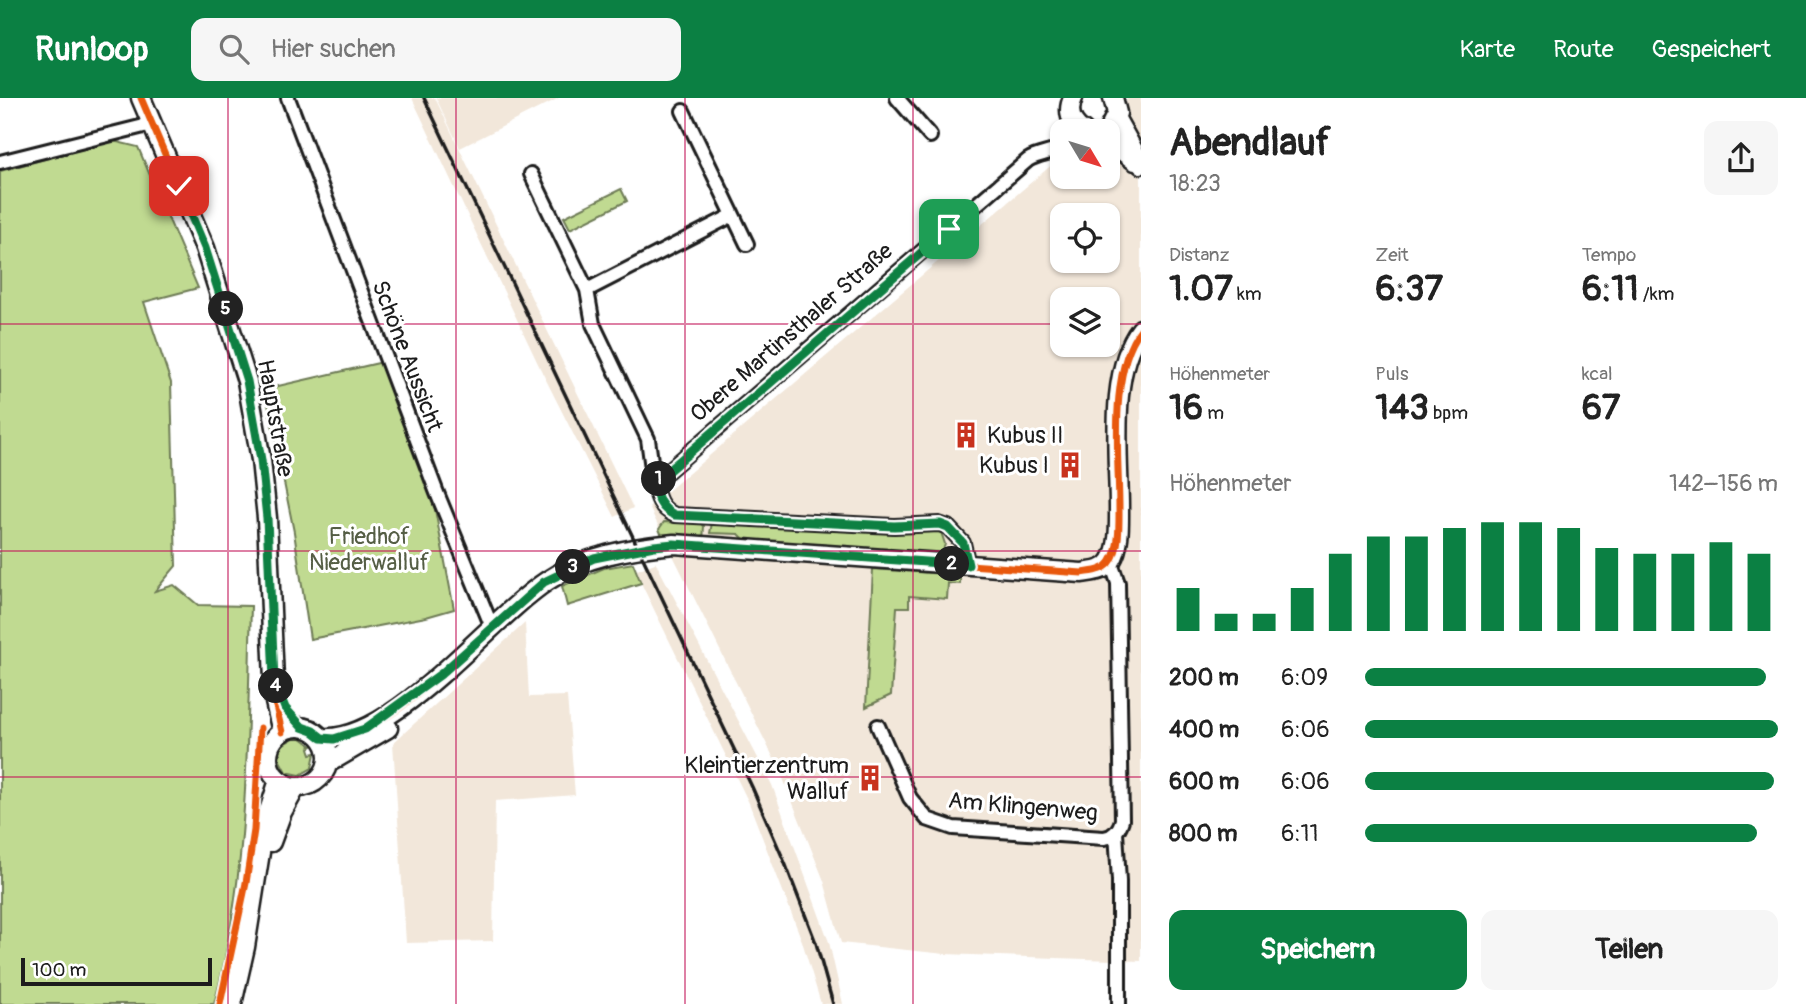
<!DOCTYPE html>
<html lang="de">
<head>
<meta charset="utf-8">
<style>
  body { margin:0; font-family:Pangolin,sans-serif; background:#f6f6f6; color:#222; height:100vh; display:flex; flex-direction:column; font-size:26px; white-space:nowrap }
  * { box-sizing:border-box; margin:0 }
  p { font-size:23px; color:#767676 }
  .icon { flex:none; width:38px; height:38px; fill:none; stroke:currentColor; stroke-width:2; stroke-linecap:round; stroke-linejoin:round }
  .map { position:relative; flex:1; overflow:hidden }
  .details { display:flex; flex-direction:column; background:#fff; width:665px }
  .details>* { flex:none }
  .needle { width:46px; rotate:128deg }
  .fabs { position:absolute; left:1050px; top:21px; display:grid; gap:14px }
  .fabs a { display:grid; place-items:center; width:70px; height:70px; border-radius:14px; background:#fff; box-shadow:0 2px 5px #0004; font-size:35px }
  .scale { position:absolute; left:21px; bottom:18px; width:191px; box-sizing:border-box; padding-left:7px; border:4px solid #1c1c1c; border-top:0; font-size:19px; line-height:24px; white-space:nowrap; color:#1c1c1c; -webkit-text-stroke:5px #fff; paint-order:stroke }
  .pin { position:absolute; display:grid; place-items:center; width:60px; height:60px; color:#fff; margin:-30px; border-radius:14px; box-shadow:0 4px 10px #0006 }
  .km { position:absolute; width:35px; height:35px; margin:-18px; border-radius:50%; background:#222; color:#fff; font-size:19px; line-height:35px; text-align:center }
  .round { display:grid; place-items:center; flex:none; width:74px; height:74px; border-radius:14px; background:#f6f6f6 }
  .head { display:flex; align-items:center; justify-content:space-between; height:119px; padding:0 28px }
  h1 { font-size:38px; font-weight:800; line-height:52px }
  .stats { display:grid; grid-template-columns:repeat(3,1fr); gap:10px; height:119px; padding:7px 28px }
  .stats div { display:grid; align-content:center }
  .stats b { font-size:35px; font-weight:800 }
  .stats small { font-size:19px; font-weight:400 }
  .stats p { font-size:19px }
  .chart { height:196px; padding:14px 28px }
  .chart p { display:flex; justify-content:space-between }
  .chart svg { width:100%; height:126px; margin-top:7px; stroke:#0b8043; stroke-width:6 }
  .primary-button { display:flex; gap:14px; margin-top:auto; padding:14px 28px }
  .primary-button a { flex:1; height:80px; border-radius:14px; background:#0b8043; color:#fff; font-size:28px; font-weight:800; line-height:80px; text-align:center }
  .primary-button a+a { background:#f6f6f6; color:#222 }
  ul { padding:0 28px; list-style:none; font-size:23px }
  li { display:grid; grid-template-columns:112px 84px 1fr; align-items:center; height:52px }
  li i { height:18px; border-radius:9px; background:#0b8043 }
  header { display:flex; align-items:center; gap:42px; box-sizing:border-box; height:98px; padding:0 35px; background:#0b8043; color:#fff }
  header strong { font-size:33px }
  nav { display:flex; gap:38px; margin-inline-start:auto; font-size:24px }
  .search { width:490px; height:63px; background:#f6f6f6; display:flex; align-items:center; gap:18px; box-sizing:border-box; padding:0 24px; border-radius:14px; color:#767676; font-size:26px }
  main { display:flex; flex:1; min-height:0 }
  .map>svg:first-child { display:block }
  .built { fill:#f2e7da; fill-rule:evenodd }
  .green { fill:#c0da91; stroke:#6e7b56; stroke-width:2 }
  .lines { fill:none; stroke-linecap:round; stroke-linejoin:round }
  .street-casing { stroke:#1c1c1c; stroke-width:18 }
  .secondary-casing { stroke:#1c1c1c; stroke-width:23 }
  .street { stroke:#fff; stroke-width:12 }
  .secondary { stroke:#fff; stroke-width:18 }
  .rail { stroke:#1c1c1c; stroke-width:3.5 }
  .cycleway-casing { stroke:#fff; stroke-width:11 }
  .cycleway { stroke:#e8590c; stroke-width:7 }
  .route-casing { stroke:#fff; stroke-width:14 }
  .route { stroke:#0b8043; stroke-width:9 }
  .grid { fill:none; stroke:#c2185b; stroke-width:2; stroke-opacity:0.55 }
  .labels { text-anchor:middle; stroke-width:6; stroke-linejoin:round; paint-order:stroke }
  .street-label { font-size:23px; fill:#1c1c1c; stroke:#fff }
  .poi-label { font-size:23px; fill:#1c1c1c; stroke:#fff; text-anchor:end }
  .park-label { font-size:23px; fill:#555e45; stroke:#fff }
</style>
</head>
<body>
<header>
<strong>Runloop</strong>
<div class="search"><svg class="icon" aria-label="search" viewBox="0 0 24 24"><circle cx="10" cy="10" r="6"/><path d="M15 15l6 6"/></svg>Hier suchen</div>
<nav><a>Karte</a><a>Route</a><a>Gespeichert</a></nav>
</header>
<main>
<div class="map">
<svg width="1141" height="906" viewBox="0 0 1141 906">
  <rect width="100%" height="100%" fill="#fff"/>
  <filter id="ink" filterUnits="userSpaceOnUse"><feTurbulence type="fractalNoise" baseFrequency=".0143" numOctaves="2"/><feDisplacementMap in="SourceGraphic" scale="14" xChannelSelector="R" yChannelSelector="G"/><feConvolveMatrix kernelMatrix="1 2 1 2 8 2 1 2 1" color-interpolation-filters="sRGB"/></filter>
  <g filter="url(#ink)">
    <path class="built" d="M412,0H435L633,410L615,419L541,272Z
      M436,0H559L460,50Z
      M1127,0H1141V863L945,856L841,845L824,783L780,673L649,409L1054,65L1062,64V79H1108V50L1130,29L1126,5ZM1062,117H1108V163H1062ZM1062,201H1108V247H1062Z
      M655,463L772,687L829,844L843,906H821L802,843L749,705L641,485L637,472L655,465Z
      M525,525L529,599L567,598L575,697L495,703L493,843L406,845L393,645Z"/>
    <path class="green" d="M113,43L138,49L198,190L144,204L171,285L176,468L155,493L174,487L198,507L251,508C247,641 249,777 214,906H0V73Z
      M621,91L627,103L570,131L564,119Z
      M383,264L432,396L454,511L426,519L310,541L294,434L265,291Z
      M664,424L701,425L704,428L703,443L663,440L659,431Z
      M712,425L889,435L940,431L945,446L942,456L744,444V441L739,436L710,435Z
      M633,465L641,485L567,508L562,488L604,470Z
      M873,471L960,477V486L948,485L947,501L909,498V509H897L891,597L866,609Z
      M294,640H301L312,648L309,650L311,656L315,655L312,670L300,677L286,674L279,661L282,647Z"/>
    <g class="lines">
      <g class="street-casing">
        <path id="street" d="M288,0L437,395L492,529
          M897,0L930,38
          M683,13L747,146
          M0,64L152,26
          M531,76L587,192L593,226L648,341L654,385
          M587,192L733,117
          M968,467L963,445L948,429L939,426L894,428L675,417C660,411 657,399 654,385L1028,62C1039,55 1051,56 1062,49
          M878,628L910,700L927,721L953,730L1104,740C1114,739 1119,732 1122,722L1118,485L1111,465
          M1116,734L1119,783V906"/>
      </g>
      <g class="secondary-casing">
        <path id="secondary" d="M141,0L205,150L247,283L261,362L267,420L274,582L275,604L282,634
          M1073,0C1067,13 1070,25 1083,33
          M1116,21L1141,66
          M1110,29L1117,15L1113,0
          M1108,42L1135,63
          M268 659a30 30 0 1 1 60 0a30 30 0 1 1-60 0Z
          M322,640C393,645 488,522 547,483C584,458 630,450 674,446L1082,475C1093,473 1105,473 1111,463C1120,449 1119,426 1119,410C1119,359 1108,273 1141,231
          M328,665L388,630
          M271,744L282,714L296,689
          M232,906L245,849L264,729L279,682"/>
      </g>
      <use href="#street" class="street"/>
      <use href="#secondary" class="secondary"/>
      <path class="rail" d="M424,0L752,689L785,765L816,845L833,906"/>
      <g class="cycleway-casing">
        <path id="cycleway" d="M141,0L205,150L247,283L261,362L267,420L274,582L275,604L282,634
          M322,640C393,645 488,522 547,483C584,458 630,450 674,446L1082,475C1093,473 1105,473 1111,463C1120,449 1119,426 1119,410C1119,359 1108,273 1141,231
          M220,906L246,785L254,732L260,630"/>
      </g>
      <use href="#cycleway" class="cycleway"/>
    </g>
  </g>
  <g class="lines" filter="url(#ink)">
    <g class="route-casing">
      <path id="route" d="M179,88L205,150L247,283L261,362L267,420L274,582L285,610L302,629L313,633L322,640L334,641L365,631L441,576L544,484L594,460L654,448L674,446L968,467L963,445L948,429L940,426L894,428L675,417C660,411 657,399 654,385L949,131"/>
    </g>
    <use href="#route" class="route"/>
  </g>
  <path class="grid" d="M228,0V906M456,0V906M685,0V906M913,0V906M0,226H1062M1108,226H1141M0,453H1141M0,679H1141"/>
  <defs>
    <g id="building-bare" transform="scale(2.1)"><path d="M-4-6H4V6H1V3H-1V6H-4ZM-2.5-4.3h1.7v1.8h-1.7ZM.8-4.3h1.7v1.8H.8ZM-2.5-1h1.7V.8h-1.7ZM.8-1h1.7V.8H.8Z" fill="#c8321e" stroke="#fff" stroke-width="2.5" paint-order="stroke"/></g>
  </defs>
  <g fill-rule="evenodd">
    <use href="#building-bare" x="966" y="337"/>
    <use href="#building-bare" x="1070" y="367"/>
    <use href="#building-bare" x="870" y="680"/>
  </g>
  <g class="labels">
    <g class="street-label">
      <text transform="translate(791 234) rotate(-41)" y="8">Obere Martinsthaler Straße</text>
      <text transform="translate(408 258) rotate(69)" y="8">Schöne Aussicht</text>
      <text transform="translate(276 320) rotate(80)" y="8">Hauptstraße</text>
      <text transform="translate(1023 708) rotate(5)" y="8">Am Klingenweg</text>
    </g>
    <g class="poi-label">
      <text x="987" y="345" text-anchor="start">Kubus II</text>
      <text x="1049" y="375">Kubus I</text>
      <text x="849" y="675">Kleintierzentrum<tspan x="849" dy="26">Walluf</tspan></text>
    </g>
    <g class="park-label">
      <text x="369" y="446">Friedhof<tspan x="369" dy="26">Niederwalluf</tspan></text>
    </g>
  </g>
</svg>
<div class="fabs">
<a><svg class="needle" viewBox="-14 -14 28 28"><path d="M0-13l5 13h-10z" fill="#e53935"/><path d="M0 13l5-13h-10z" fill="#767676"/></svg></a>
<a><svg class="icon" aria-label="locate" viewBox="0 0 24 24"><circle cx="12" cy="12" r="6"/><path d="M12 2v4M12 18v4M2 12h4M18 12h4"/></svg></a>
<a><svg class="icon" aria-label="layers" viewBox="0 0 24 24"><path d="M12 4l9 5-9 5-9-5zM3 14l9 5 9-5"/></svg></a>
</div>
<div class="scale">100 m</div>
<div class="pin" style="left:949px;top:131px;background:#1e9e55"><svg class="icon" aria-label="arrive" viewBox="0 0 24 24"><path d="M6 21V4h12l-3 4 3 4H6"/></svg></div>
<div class="pin" style="left:179px;top:88px;background:#d93025"><svg class="icon" aria-label="check" viewBox="0 0 24 24"><path d="M5 12l5 5 9-10"/></svg></div>
<b class="km" style="left:659px;top:381px">1</b>
<b class="km" style="left:952px;top:466px">2</b>
<b class="km" style="left:573px;top:469px">3</b>
<b class="km" style="left:276px;top:588px">4</b>
<b class="km" style="left:226px;top:211px">5</b>
</div>
<section class="details">
<div class="head"><div><h1>Abendlauf</h1><p>18:23</p></div><a class="round"><svg class="icon" aria-label="share" viewBox="0 0 24 24"><path d="M12 15V3M7 8l5-5 5 5M5 13v7h14v-7"/></svg></a></div>
<div class="stats">
<div><p>Distanz</p><b>1.07<small> km</small></b></div>
<div><p>Zeit</p><b>6:37</b></div>
<div><p>Tempo</p><b>6:11<small> /km</small></b></div>
</div>
<div class="stats">
<div><p>Höhenmeter</p><b>16<small> m</small></b></div>
<div><p>Puls</p><b>143<small> bpm</small></b></div>
<div><p>kcal</p><b>67</b></div>
</div>
<div class="chart"><p><span>Höhenmeter</span>142–156 m</p>
<svg viewBox="0 0 160 44" preserveAspectRatio="none"><path d="M5 44V29M15 44V38M25 44V38M35 44V29M45 44V17M55 44V11M65 44V11M75 44V8M85 44V6M95 44V6M105 44V8M115 44V15M125 44V17M135 44V17M145 44V13M155 44V17"/></svg>
</div>
<ul>
<li><b>200 m</b>6:09<i style="width:97%"></i></li>
<li><b>400 m</b>6:06<i style="width:100%"></i></li>
<li><b>600 m</b>6:06<i style="width:99%"></i></li>
<li><b>800 m</b>6:11<i style="width:95%"></i></li>
</ul>
<div class="primary-button"><a>Speichern</a><a>Teilen</a></div>
</section>
</main>
</body>
</html>
